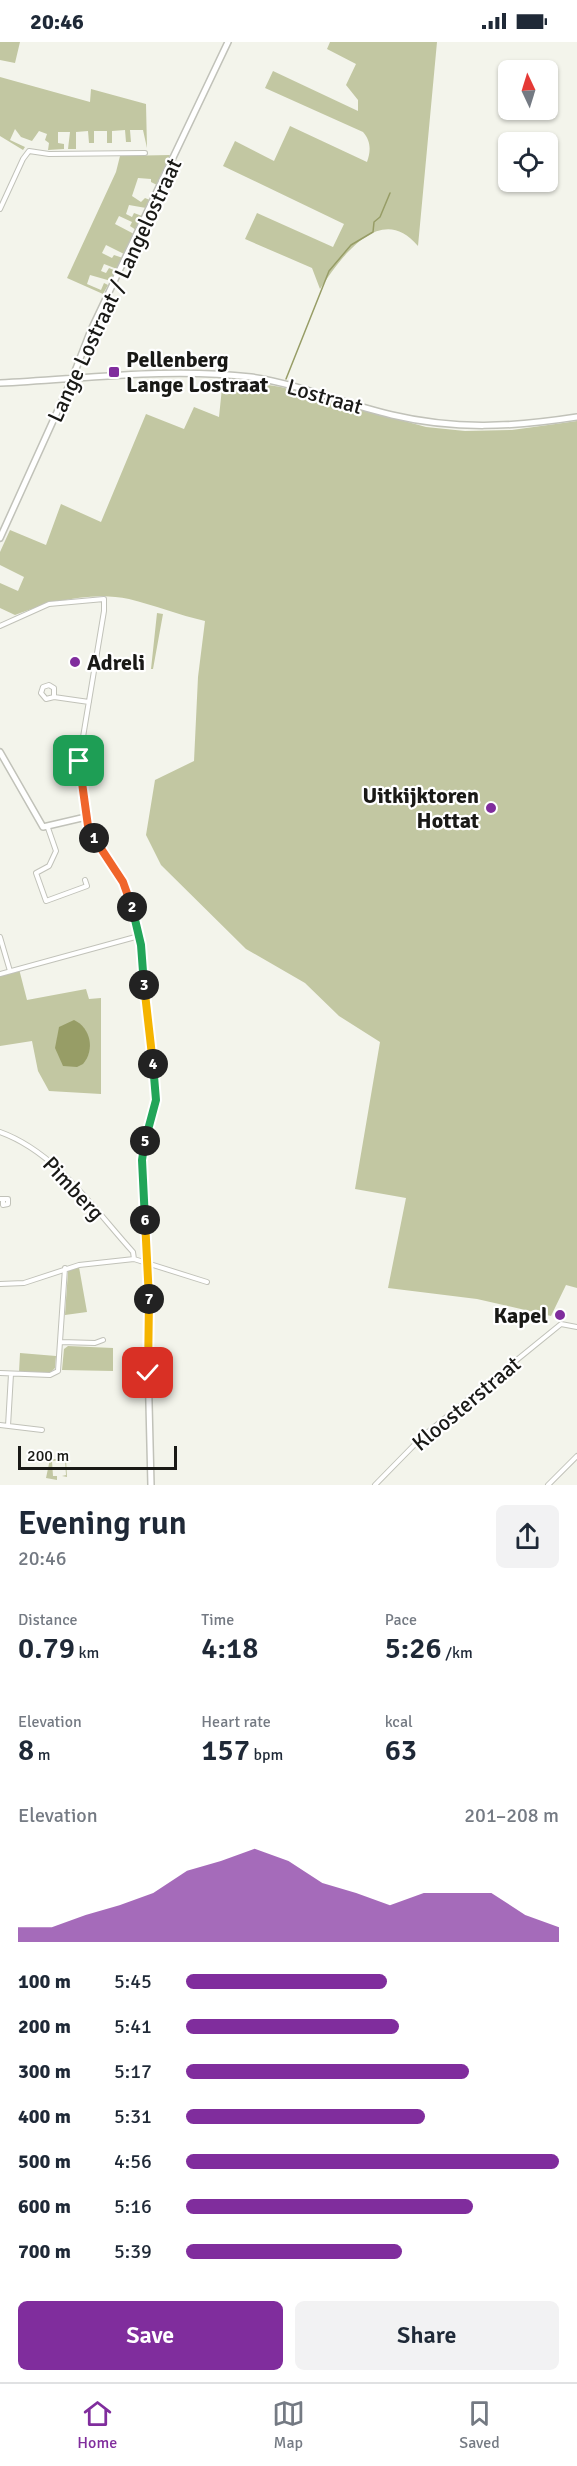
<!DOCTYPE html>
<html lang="en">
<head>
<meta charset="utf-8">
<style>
  body { margin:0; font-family:Signika,sans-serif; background:#f2f2f3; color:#1f2937; height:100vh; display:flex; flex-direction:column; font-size:22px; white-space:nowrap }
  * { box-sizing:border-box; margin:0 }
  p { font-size:20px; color:#747a83 }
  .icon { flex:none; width:33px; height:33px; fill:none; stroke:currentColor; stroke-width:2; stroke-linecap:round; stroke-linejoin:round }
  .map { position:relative; height:1443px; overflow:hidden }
  .panel { display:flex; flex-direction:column; background:#fff; flex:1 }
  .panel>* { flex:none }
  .needle { width:39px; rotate:356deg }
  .tools { position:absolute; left:498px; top:18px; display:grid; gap:12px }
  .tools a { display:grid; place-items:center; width:60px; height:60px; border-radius:9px; background:#fff; box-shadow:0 2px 4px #0004; font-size:30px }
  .scale { position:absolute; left:18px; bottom:15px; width:159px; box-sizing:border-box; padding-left:6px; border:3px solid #191916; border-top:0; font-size:16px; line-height:21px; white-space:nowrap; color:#191916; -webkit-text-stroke:4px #fff; paint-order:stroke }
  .pin { position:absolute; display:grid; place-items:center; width:51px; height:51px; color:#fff; margin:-26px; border-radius:12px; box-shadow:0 3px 9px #0006 }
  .km { position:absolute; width:30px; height:30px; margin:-15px; border-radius:50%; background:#222; color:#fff; font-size:16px; line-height:30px; text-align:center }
  .round { display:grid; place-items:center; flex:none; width:63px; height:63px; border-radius:9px; background:#f2f2f3 }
  .summary { display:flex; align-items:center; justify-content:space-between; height:102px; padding:0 18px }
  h1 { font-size:33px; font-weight:600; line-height:45px }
  .figures { display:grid; grid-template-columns:repeat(3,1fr); gap:9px; height:102px; padding:6px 18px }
  .figures div { display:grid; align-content:center }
  .figures b { font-size:30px; font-weight:600 }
  .figures small { font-size:16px; font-weight:400 }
  .figures p { font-size:16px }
  .chart { height:168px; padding:12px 18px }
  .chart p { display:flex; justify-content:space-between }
  .chart svg { width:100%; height:108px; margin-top:6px; fill:#802d9d; opacity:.7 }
  .primary-button { display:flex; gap:12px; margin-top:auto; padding:12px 18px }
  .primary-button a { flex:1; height:69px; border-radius:9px; background:#802d9d; color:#fff; font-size:24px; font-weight:600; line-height:69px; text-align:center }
  .primary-button a+a { background:#f2f2f3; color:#1f2937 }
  ul { padding:0 18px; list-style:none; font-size:20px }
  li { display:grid; grid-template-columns:96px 72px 1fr; align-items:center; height:45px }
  li i { height:15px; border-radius:8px; background:#802d9d }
  .status { display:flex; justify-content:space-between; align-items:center; height:42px; padding:0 30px; background:#fff; direction:ltr }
  .status svg { height:16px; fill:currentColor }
  .tab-bar { display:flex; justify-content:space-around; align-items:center; height:84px; border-top:2px solid #e0e1e3; background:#fff; font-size:16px; color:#747a83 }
  .tab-bar a { display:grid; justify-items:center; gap:3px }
  .tab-bar .current { color:#802d9d }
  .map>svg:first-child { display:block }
  .green { fill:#c2c7a2 }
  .water { fill:#979d66 }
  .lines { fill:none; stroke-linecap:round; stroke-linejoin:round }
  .stream { stroke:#979d66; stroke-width:1.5 }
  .minor-casing { stroke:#c1c2b9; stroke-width:6 }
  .tertiary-casing { stroke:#c1c2b9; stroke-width:8 }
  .minor { stroke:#fff; stroke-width:4 }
  .tertiary { stroke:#fff; stroke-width:5 }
  .split-1-casing { stroke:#fff; stroke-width:12 }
  .split-2-casing { stroke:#fff; stroke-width:12 }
  .split-3-casing { stroke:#fff; stroke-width:12 }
  .split-4-casing { stroke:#fff; stroke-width:12 }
  .split-5-casing { stroke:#fff; stroke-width:12 }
  .split-6-casing { stroke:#fff; stroke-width:12 }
  .split-7-casing { stroke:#fff; stroke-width:12 }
  .split-8-casing { stroke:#fff; stroke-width:12 }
  .split-1 { stroke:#f0652b; stroke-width:8 }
  .split-2 { stroke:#f0652b; stroke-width:8 }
  .split-3 { stroke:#22a559; stroke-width:8 }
  .split-4 { stroke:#f5b400; stroke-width:8 }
  .split-5 { stroke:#22a559; stroke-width:8 }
  .split-6 { stroke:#22a559; stroke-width:8 }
  .split-7 { stroke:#f5b400; stroke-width:8 }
  .split-8 { stroke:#f5b400; stroke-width:8 }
  .poi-dot { fill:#802d9d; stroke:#fff; stroke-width:2 }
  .labels { text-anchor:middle; stroke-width:4.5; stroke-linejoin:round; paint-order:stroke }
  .street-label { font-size:22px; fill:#191916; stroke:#fff }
  .poi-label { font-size:22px; font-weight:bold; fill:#191916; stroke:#fff; text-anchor:start }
</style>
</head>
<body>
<div class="status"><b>20:46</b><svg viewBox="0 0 49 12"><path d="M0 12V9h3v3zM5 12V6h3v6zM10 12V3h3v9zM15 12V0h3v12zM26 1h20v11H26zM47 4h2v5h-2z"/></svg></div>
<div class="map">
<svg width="577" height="1443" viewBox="0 0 577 1443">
  <rect width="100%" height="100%" fill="#f3f4eb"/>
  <path class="green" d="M0,0H20L15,21L0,18Z
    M330,0H437L418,204C381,159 341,215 320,247L312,226L245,197L257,171L333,205L344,182L223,124L235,99L274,119L290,84L367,120C371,109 371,99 363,90L265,46L273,29L358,69V58L346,43L356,22L327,7Z
    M0,35L90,60L91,47L146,62L147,106L143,88H130L131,100H126L125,88L112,89V101H107V89H94V101H89L88,89L76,90V107H68L70,90H58V101L64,102V107L48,108L49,101L45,98L47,92L39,89L32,99L21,95L15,87L10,98L25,105L23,108L0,94Z
    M170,113L157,143L151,140V137L138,136L132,154L141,160L145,156L150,158L146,166L129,163L126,172L132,175L134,171L142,174L136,188L130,184L132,180L119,174L115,182L134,192L124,212L106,203L102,211L112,216L114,213L123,216L117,227L104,222L101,229L106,231L109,226L116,229L111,239L90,233L87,242L101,248L104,241L108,243L103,252L67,236L116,130L120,114Z
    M223,336L281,345L426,385L465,389L512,388L577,379V1246L566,1243L551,1274L477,1257L388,1246L406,1156L355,1147L380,1000L339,974L305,941L246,907L161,823L146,793L155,738L194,719L198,635L205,579C179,573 154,563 129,557C91,549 50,560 15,573L0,566V541L18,549L24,535L0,523V510L10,488L46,503L61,462L101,480L146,372L184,387L194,365L219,375Z
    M157,571L163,572L153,627H151Z
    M19,927L27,958L86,947L89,957L101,956V1052L49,1049L38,1029L32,999L0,1004V933Z
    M79,1225L87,1270L65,1273L68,1229Z
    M68,1304L113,1306V1329L62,1328L64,1307Z
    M20,1311L56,1314L55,1326L50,1331L19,1330Z
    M50,1417H66L67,1435L62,1434L66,1433L65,1418L52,1419L53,1434H57V1438L46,1436Z"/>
  <path class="water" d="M74,978C91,986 95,1008 83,1022L77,1025L63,1024L55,1006L59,985Z"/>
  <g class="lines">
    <path class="stream" d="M286,337L329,229L351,203L373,190L374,180L380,175L390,151"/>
    <g class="minor-casing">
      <path id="minor" d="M0,167L23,117L29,109L49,112L145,111
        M0,584L49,562L104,557V569L79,719L86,775
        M54,655V646L49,643L43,645L41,651L46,657L54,655L89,660
        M48,786L56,809L49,824L36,831L46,859L87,844L85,838
        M0,895L10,929
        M0,932L139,894
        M0,1090C56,1110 94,1167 133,1210L134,1217
        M0,1157H8V1162L3,1163V1157
        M0,1242L24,1241L79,1223L134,1217L207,1240
        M61,1300L95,1301L103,1298
        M0,1331L50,1333L58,1329L65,1226
        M0,1383L42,1388
        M8,1384L11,1332
        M375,1443L423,1394L561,1282L577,1285
        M548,1443L577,1414"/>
    </g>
    <g class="tertiary-casing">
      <path id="tertiary" d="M0,341C83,337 168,325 251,335C299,342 344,362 392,373C455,388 513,385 577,375
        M0,496L72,337L91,288L228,0
        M0,710L43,785L86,775L91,792L123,840L136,880L141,903L156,1044L155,1065L143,1105L142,1118L149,1241L148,1321L151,1443"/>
    </g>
    <use href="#minor" class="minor"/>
    <use href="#tertiary" class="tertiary"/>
  </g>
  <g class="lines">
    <g class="split-1-casing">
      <path id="split-1" d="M79,719L88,784L94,796"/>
    </g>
    <g class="split-2-casing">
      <path id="split-2" d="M94,796L123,840L132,865"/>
    </g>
    <g class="split-3-casing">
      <path id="split-3" d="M132,865L141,903L144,943"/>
    </g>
    <g class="split-4-casing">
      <path id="split-4" d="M144,943L153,1022"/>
    </g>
    <g class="split-5-casing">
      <path id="split-5" d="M145,1099L156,1058L153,1022"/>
    </g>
    <g class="split-6-casing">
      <path id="split-6" d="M145,1099L142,1118L145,1178"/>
    </g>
    <g class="split-7-casing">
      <path id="split-7" d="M145,1178L149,1257"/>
    </g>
    <g class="split-8-casing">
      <path id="split-8" d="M148,1331L149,1257"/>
    </g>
    <use href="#split-1" class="split-1"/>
    <use href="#split-2" class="split-2"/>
    <use href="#split-3" class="split-3"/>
    <use href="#split-4" class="split-4"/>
    <use href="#split-5" class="split-5"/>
    <use href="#split-6" class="split-6"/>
    <use href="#split-7" class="split-7"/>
    <use href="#split-8" class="split-8"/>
  </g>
  <g class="poi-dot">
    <rect x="108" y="324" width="12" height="12" rx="3"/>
    <circle cx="75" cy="620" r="6"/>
    <circle cx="491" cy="766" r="6"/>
    <circle cx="560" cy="1273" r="6"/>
  </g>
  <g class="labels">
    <g class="street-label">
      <text transform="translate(114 248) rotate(-65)" y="8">Lange Lostraat / Langelostraat</text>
      <text transform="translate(325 354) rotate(16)" y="8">Lostraat</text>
      <text transform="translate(74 1146) rotate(47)" y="8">Pimberg</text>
      <text transform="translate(466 1361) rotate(-40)" y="8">Kloosterstraat</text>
    </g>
    <g class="poi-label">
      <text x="126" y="325">Pellenberg<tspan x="126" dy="25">Lange Lostraat</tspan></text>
      <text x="87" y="628">Adreli</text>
      <text x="479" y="761" text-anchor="end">Uitkijktoren<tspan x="479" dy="25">Hottat</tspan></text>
      <text x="548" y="1281" text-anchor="end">Kapel</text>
    </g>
  </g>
</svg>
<div class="tools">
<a><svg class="needle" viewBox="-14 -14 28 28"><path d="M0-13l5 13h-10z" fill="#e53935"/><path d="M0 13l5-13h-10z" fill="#747a83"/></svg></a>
<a><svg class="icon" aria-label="locate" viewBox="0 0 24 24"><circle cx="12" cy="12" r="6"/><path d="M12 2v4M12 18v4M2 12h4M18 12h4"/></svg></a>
</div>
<div class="scale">200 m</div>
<div class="pin" style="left:79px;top:719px;background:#1e9e55"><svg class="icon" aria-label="arrive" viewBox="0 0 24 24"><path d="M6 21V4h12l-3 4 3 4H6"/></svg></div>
<div class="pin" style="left:148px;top:1331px;background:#d93025"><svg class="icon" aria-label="check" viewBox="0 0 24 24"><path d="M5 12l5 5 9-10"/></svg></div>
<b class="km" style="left:94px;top:796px">1</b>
<b class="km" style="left:132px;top:865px">2</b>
<b class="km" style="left:144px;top:943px">3</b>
<b class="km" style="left:153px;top:1022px">4</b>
<b class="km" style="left:145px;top:1099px">5</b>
<b class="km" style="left:145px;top:1178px">6</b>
<b class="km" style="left:149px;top:1257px">7</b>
</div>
<section class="panel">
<div class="summary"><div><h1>Evening run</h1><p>20:46</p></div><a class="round"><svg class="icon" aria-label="share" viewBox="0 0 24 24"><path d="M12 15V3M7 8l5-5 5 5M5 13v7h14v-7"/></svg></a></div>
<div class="figures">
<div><p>Distance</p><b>0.79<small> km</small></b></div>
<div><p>Time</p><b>4:18</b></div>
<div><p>Pace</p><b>5:26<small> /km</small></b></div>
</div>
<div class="figures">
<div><p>Elevation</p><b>8<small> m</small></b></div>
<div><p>Heart rate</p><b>157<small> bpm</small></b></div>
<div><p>kcal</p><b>63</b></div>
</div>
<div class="chart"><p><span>Elevation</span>201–208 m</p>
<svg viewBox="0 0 160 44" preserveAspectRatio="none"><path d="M0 44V38L10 38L20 33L30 29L40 24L50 15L60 11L70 6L80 11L90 20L100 24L110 29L120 24L130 24L140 24L150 33L160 38V44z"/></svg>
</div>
<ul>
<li><b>100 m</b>5:45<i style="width:54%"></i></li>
<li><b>200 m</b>5:41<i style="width:57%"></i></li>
<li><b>300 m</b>5:17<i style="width:76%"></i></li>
<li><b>400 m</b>5:31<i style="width:64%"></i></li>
<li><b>500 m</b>4:56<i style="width:100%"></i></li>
<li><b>600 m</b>5:16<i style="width:77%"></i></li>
<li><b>700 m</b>5:39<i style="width:58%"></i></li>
</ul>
<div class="primary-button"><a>Save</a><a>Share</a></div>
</section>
<nav class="tab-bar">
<a class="current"><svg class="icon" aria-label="home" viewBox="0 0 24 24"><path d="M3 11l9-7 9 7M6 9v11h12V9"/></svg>Home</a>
<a><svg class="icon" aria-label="map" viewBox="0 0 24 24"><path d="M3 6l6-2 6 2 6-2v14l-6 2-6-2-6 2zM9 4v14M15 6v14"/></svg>Map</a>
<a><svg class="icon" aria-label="saved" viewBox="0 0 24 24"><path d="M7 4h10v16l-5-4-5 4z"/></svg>Saved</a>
</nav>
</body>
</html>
